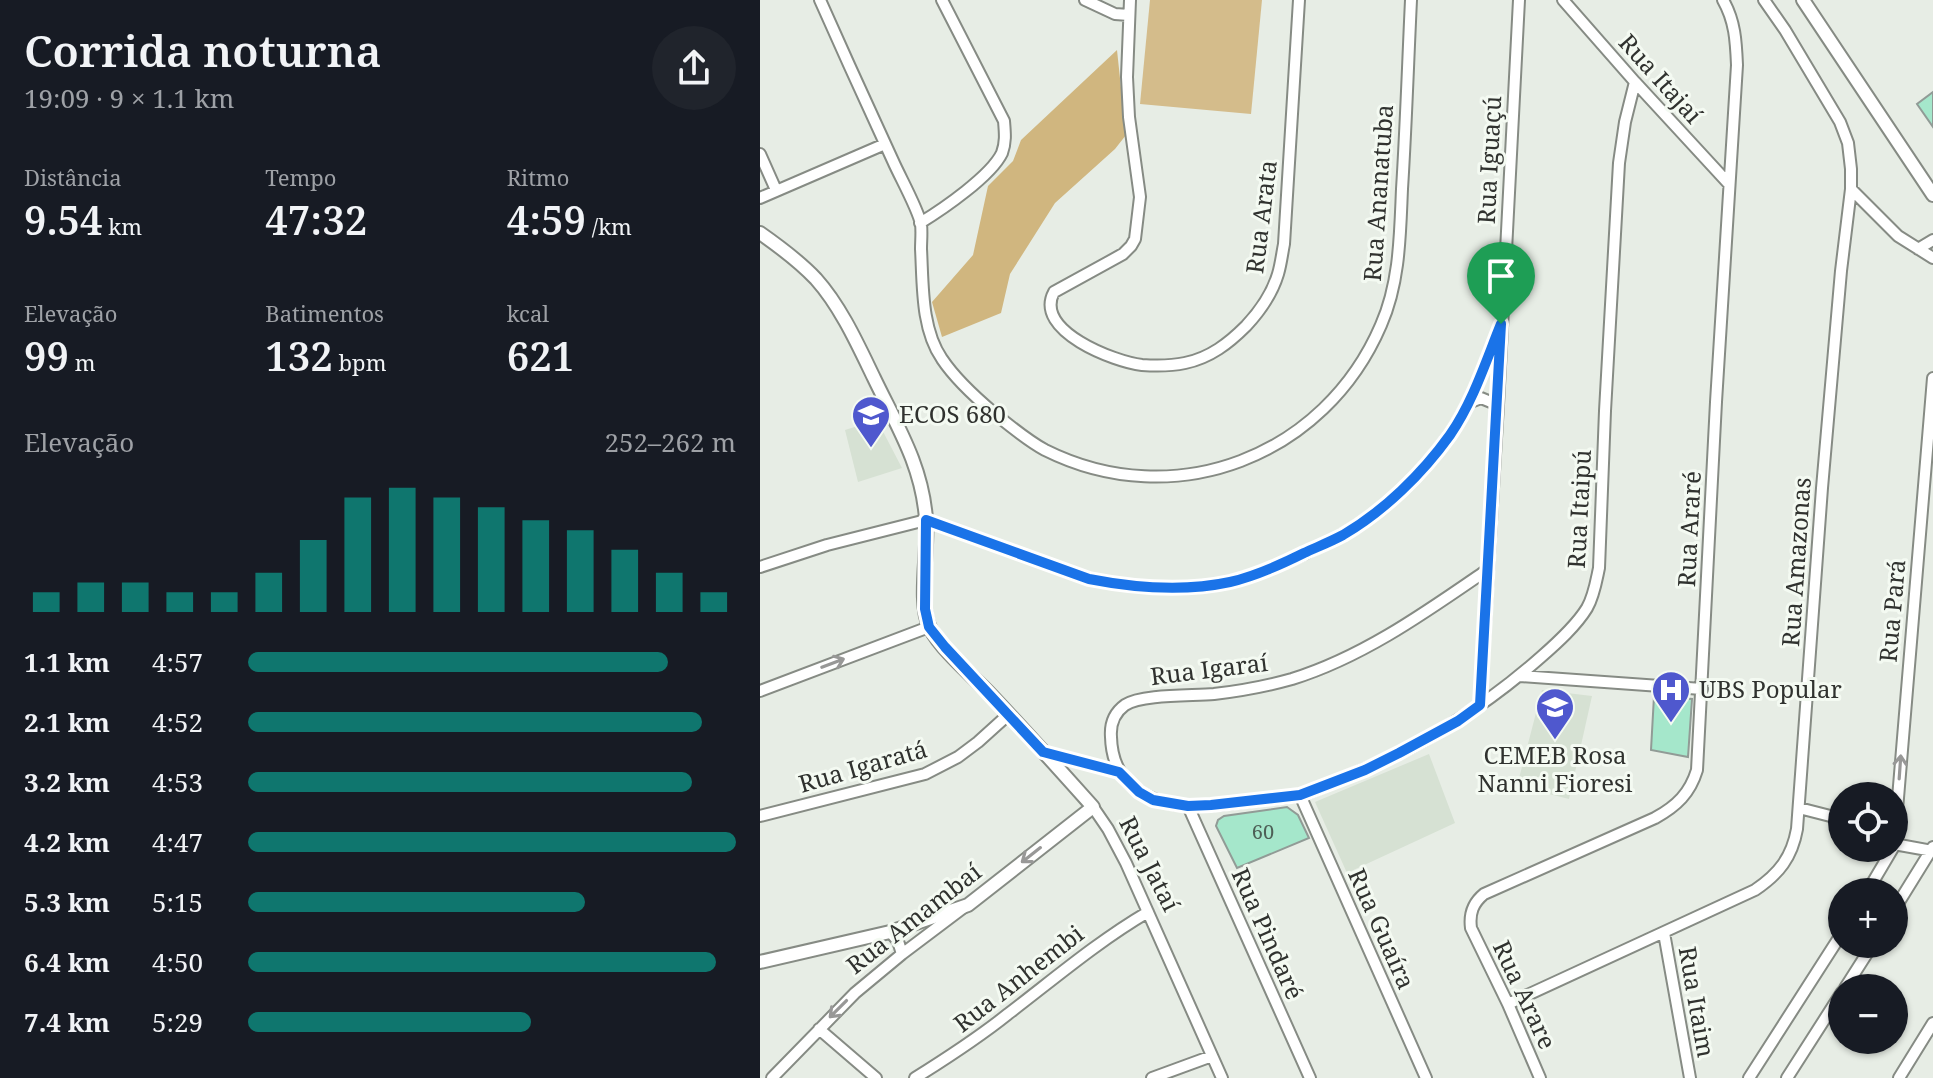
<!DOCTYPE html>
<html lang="pt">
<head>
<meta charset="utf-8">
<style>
  body { margin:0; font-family:"Noto Serif",serif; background:#20242c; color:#f1f3f6; height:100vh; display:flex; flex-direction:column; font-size:30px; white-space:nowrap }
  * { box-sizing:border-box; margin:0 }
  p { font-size:26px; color:#9ea1a6 }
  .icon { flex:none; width:44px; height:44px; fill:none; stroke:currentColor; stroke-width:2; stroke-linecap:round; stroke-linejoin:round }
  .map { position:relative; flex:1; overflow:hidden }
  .details { display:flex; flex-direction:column; background:#171b24; width:760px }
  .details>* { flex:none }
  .fabs { position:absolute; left:1068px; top:782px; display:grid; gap:16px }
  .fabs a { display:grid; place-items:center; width:80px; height:80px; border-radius:50%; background:#171b24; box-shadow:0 2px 6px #0004; font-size:40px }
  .pin { position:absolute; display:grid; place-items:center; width:68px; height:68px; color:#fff; margin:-82px -34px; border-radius:50% 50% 50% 0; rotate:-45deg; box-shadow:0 0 8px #0007 }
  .pin .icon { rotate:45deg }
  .round { display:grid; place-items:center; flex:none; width:84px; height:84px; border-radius:42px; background:#20242c }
  .headline { display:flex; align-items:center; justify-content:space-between; height:136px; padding:0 24px }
  h1 { font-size:44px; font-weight:600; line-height:60px }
  .figures { display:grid; grid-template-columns:repeat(3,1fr); gap:12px; height:136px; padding:8px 24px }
  .figures div { display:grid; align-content:center }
  .figures b { font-size:40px; font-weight:600 }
  .figures small { font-size:22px; font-weight:400 }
  .figures p { font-size:22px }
  .chart { height:224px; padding:16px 24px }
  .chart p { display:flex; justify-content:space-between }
  .chart svg { width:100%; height:144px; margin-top:8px; stroke:#0f766e; stroke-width:6 }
  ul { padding:0 24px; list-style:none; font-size:26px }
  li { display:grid; grid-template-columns:128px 96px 1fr; align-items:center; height:60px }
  li i { height:20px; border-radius:10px; background:#0f766e }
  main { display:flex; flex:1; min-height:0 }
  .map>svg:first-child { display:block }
  .built { fill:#d6e1d3 }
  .green { fill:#d4bc8b }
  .forest { fill:#d0b67f }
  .building { fill:#a5e7cb; stroke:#919b96; stroke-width:2 }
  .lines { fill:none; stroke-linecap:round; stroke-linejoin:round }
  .minor-casing { stroke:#868b84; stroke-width:14 }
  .tertiary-casing { stroke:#868b84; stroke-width:16 }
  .minor { stroke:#fff; stroke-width:10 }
  .tertiary { stroke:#fff; stroke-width:12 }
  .oneway { stroke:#989897 }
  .route-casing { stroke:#fff; stroke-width:16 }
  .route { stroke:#1a73e8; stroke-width:10 }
  .labels { text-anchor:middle; stroke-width:6; stroke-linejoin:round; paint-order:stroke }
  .number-label { font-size:20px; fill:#4d5f56 }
  .street-label { font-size:24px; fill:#30322f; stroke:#f4faf2 }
  .poi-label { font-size:24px; fill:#30322f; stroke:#f4faf2; text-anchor:start }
</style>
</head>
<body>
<main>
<section class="details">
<div class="headline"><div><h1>Corrida noturna</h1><p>19:09 · 9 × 1.1 km</p></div><a class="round"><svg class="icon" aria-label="share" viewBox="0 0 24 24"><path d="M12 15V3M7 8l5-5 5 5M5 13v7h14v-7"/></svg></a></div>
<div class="figures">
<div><p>Distância</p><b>9.54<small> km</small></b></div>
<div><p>Tempo</p><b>47:32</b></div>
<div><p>Ritmo</p><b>4:59<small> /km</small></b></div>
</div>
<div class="figures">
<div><p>Elevação</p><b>99<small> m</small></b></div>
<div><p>Batimentos</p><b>132<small> bpm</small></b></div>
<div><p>kcal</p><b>621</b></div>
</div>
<div class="chart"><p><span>Elevação</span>252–262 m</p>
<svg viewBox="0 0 160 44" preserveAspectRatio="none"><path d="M5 44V38M15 44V35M25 44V35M35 44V38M45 44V38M55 44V32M65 44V22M75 44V9M85 44V6M95 44V9M105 44V12M115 44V16M125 44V19M135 44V25M145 44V32M155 44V38"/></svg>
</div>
<ul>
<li><b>1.1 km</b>4:57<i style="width:86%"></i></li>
<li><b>2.1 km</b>4:52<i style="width:93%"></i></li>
<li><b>3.2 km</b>4:53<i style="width:91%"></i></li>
<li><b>4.2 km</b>4:47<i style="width:100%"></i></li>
<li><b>5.3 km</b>5:15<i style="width:69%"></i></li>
<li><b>6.4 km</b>4:50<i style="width:96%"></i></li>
<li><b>7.4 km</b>5:29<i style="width:58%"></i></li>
</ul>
</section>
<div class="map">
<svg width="1173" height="1078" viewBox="0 0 1173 1078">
  <rect width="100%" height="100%" fill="#e7ede5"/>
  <path class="built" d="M117,420L142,468L98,482L85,430Z
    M782,690L832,696L809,799L757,786Z
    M669,754L695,823L587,873L555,802Z"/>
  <path class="green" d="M390,0H502L491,114L380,104Z"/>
  <path class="forest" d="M357,50L366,135L355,149L295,203L250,274L241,313L182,337L172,302L213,255L228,186L253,161L261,140Z"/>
  <path class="building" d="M1173,92V127L1157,104Z
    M894,696L932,699L928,757L891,750Z
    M527,807L538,815L549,838L477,868L456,826L458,820L464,816Z"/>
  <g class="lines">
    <g class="minor-casing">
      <path id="minor" d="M60,0C84,54 108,107 133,161C140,177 158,209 161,224C162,232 161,241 161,249C163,284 161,329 182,359C196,380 215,397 234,413C250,426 268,441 285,450C415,515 565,456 621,325C640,282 640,234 642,189C646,126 648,63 651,0
        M325,0L355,14L369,15
        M370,0L367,77L369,117L380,197L375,239L371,246L363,254L294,292C273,331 355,362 382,365C396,366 411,366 425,363C450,358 469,343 486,326C500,311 512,294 518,274C521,264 522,254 524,244L539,0
        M803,0L875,82L969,184
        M0,154L16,190
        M1091,189L1138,236L1173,258
        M0,198L125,144
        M160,223C183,209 231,176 242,153C246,142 245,133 244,121L182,0
        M1158,249L1173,240
        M708,403L721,398L738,405
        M0,567L67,545L166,520L329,579C375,588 424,592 469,582C495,576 520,565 544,554C557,547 570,542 582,535C624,511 662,474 689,435C713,402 726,361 741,324
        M727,570C666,612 603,657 532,679C507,686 480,691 454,694C432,696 382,694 365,705C354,713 350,724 351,737C352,779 380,800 420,805C446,808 473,803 499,800C513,798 528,798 541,795C554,791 568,784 581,779C654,751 722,709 781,657C797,643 816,626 827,608C834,596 836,582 839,568L845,411L859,163L865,122L875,82
        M760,676L942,689
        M0,691L169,627
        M720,705L738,405L759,0
        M284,752L359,772
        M540,795L666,1078
        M428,806L550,1078
        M333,807L348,829L366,863L462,1078
        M1039,808L1082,819
        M0,816L165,774L198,757L218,742L249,714
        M1134,844L1173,851
        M1134,846L1173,378
        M1107,892L1133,848
        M1134,910L1173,847
        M130,932L138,941L142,954
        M904,933L930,1078
        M1085,988L1113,944
        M748,1004L995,890C1019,874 1032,857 1037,829L1062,488L1081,271L1091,189V169L1088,143L1080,122L1025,30L1004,0
        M59,1029L116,1078
        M12,1078L95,993L142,954L203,908
        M155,1078C187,1058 218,1038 248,1014C294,979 337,942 388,912
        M392,1078L452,1056
        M780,1078L748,1004L711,928C709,913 713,903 724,894L895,818C917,806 930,793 937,770L956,402L977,65C976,41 975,21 963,0
        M989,1078L1082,933
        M1027,1078L1082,992
        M1139,1078L1173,1023"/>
    </g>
    <g class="tertiary-casing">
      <path id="tertiary" d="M1043,0L1173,195
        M0,233C20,247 40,262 56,279C81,307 98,345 114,378C137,426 162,465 166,519C169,549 157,603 170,628C183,652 212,675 231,695C266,732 299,769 333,807L208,905L130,932L0,962"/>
    </g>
    <use href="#minor" class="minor"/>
    <use href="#tertiary" class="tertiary"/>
  </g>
  <defs><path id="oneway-shaft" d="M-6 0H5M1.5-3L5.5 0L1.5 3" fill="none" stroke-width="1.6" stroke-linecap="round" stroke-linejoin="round" transform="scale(2)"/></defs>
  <g class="oneway">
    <use href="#oneway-shaft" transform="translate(73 663) rotate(-21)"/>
    <use href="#oneway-shaft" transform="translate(1140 767) rotate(-86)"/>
    <use href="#oneway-shaft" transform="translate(271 855) rotate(142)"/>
    <use href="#oneway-shaft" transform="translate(78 1009) rotate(135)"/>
  </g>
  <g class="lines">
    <g class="route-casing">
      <path id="route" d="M741,324L720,705L698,721L639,753L605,770L540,795L451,805L428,806L393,800L379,792L359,772L283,752L185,647L169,627L165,609L166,520L329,579C375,588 424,592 470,582C496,576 520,565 544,553C557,547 570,542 583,535C624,511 662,474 690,435C713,402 726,361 741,324Z"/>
    </g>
    <use href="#route" class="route"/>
  </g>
  <defs>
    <g id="school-pin" transform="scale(2)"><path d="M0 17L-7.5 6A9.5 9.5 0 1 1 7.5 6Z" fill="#4f58ce" stroke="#f4faf2"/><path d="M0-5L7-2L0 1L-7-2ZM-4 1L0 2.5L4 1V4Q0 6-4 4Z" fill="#fff"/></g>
    <g id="hospital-pin" transform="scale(2)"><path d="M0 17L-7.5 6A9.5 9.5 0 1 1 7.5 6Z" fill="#4f58ce" stroke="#f4faf2"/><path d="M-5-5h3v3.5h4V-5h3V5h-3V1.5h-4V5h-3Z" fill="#fff"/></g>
  </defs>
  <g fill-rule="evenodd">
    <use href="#school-pin" x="111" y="415"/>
    <use href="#hospital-pin" x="911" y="690"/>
    <use href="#school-pin" x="795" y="707"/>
  </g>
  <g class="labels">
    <g class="number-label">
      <text x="503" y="839">60</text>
    </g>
    <g class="street-label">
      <text transform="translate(900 79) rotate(48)" y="8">Rua Itajaí</text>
      <text transform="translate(730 160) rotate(-87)" y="8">Rua Iguaçú</text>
      <text transform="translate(619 193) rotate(-86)" y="8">Rua Ananatuba</text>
      <text transform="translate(502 217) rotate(-83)" y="8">Rua Arata</text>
      <text transform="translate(820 509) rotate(-87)" y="8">Rua Itaipú</text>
      <text transform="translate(930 529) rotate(-87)" y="8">Rua Araré</text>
      <text transform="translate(1037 562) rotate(-86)" y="8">Rua Amazonas</text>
      <text transform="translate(1133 611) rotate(-85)" y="8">Rua Pará</text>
      <text transform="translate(449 670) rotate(-7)" y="8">Rua Igaraí</text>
      <text transform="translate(103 767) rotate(-16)" y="8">Rua Igaratá</text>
      <text transform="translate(389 864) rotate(63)" y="8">Rua Jataí</text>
      <text transform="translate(154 919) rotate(-38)" y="8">Rua Amambaí</text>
      <text transform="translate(621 929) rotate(66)" y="8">Rua Guaíra</text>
      <text transform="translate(507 934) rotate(66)" y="8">Rua Pindaré</text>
      <text transform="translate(259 979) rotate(-38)" y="8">Rua Anhembi</text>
      <text transform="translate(764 995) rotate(65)" y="8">Rua Arare</text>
      <text transform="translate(936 1002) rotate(80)" y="8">Rua Itaim</text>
    </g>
    <g class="poi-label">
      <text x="139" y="423">ECOS 680</text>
      <text x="939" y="698">UBS Popular</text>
      <text x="795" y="764" text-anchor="middle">CEMEB Rosa<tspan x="795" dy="28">Nanni Fioresi</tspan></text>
    </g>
  </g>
</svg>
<div class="fabs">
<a><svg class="icon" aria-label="locate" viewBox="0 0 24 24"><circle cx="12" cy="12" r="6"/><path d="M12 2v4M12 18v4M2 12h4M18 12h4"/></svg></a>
<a>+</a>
<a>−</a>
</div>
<div class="pin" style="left:741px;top:324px;background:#1e9e55"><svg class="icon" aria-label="arrive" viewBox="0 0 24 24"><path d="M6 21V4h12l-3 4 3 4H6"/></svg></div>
</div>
</main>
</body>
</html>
